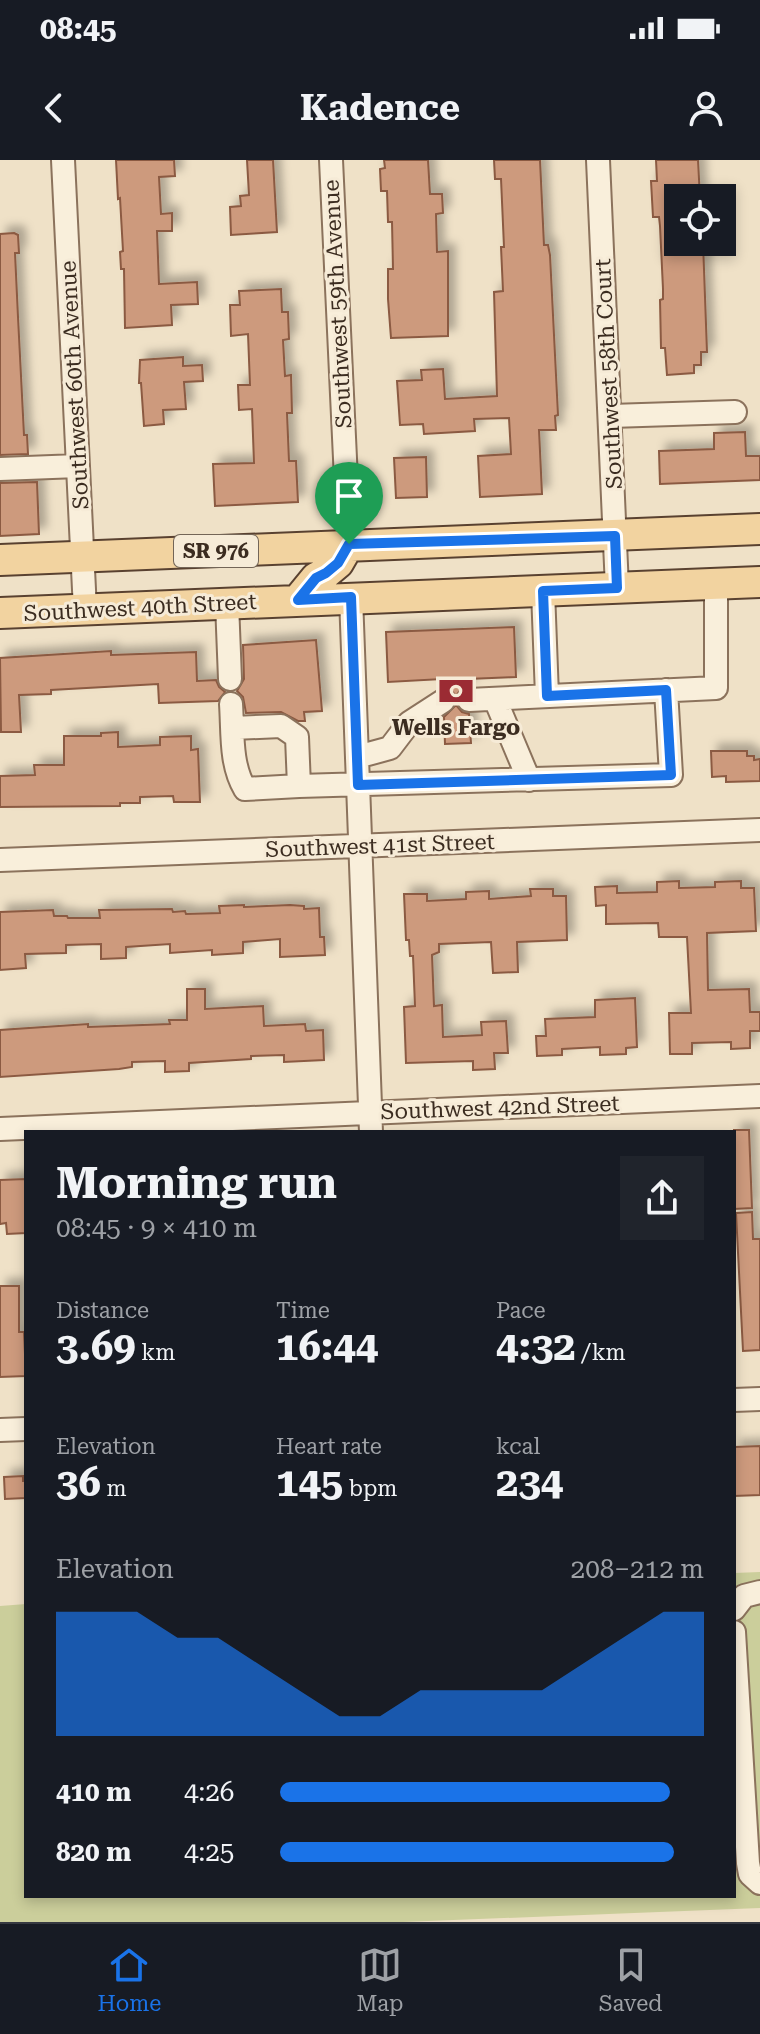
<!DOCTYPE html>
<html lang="en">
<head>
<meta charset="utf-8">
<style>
  body { margin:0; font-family:"Roboto Serif",serif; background:#20242c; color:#f1f3f6; height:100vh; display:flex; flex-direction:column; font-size:30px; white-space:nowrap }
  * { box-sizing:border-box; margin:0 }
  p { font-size:26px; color:#9ea1a6 }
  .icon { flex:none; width:44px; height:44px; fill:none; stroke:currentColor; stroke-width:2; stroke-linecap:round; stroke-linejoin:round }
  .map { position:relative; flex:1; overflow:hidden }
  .side { position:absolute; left:24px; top:970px; width:712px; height:768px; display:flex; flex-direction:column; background:#171b24; border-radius:0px; box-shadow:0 4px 12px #0003 }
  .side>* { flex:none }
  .controls { position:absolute; left:664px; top:24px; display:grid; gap:16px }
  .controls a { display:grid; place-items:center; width:72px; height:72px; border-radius:0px; background:#171b24; box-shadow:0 4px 12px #0003; font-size:40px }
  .pin { position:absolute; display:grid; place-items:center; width:68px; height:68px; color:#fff; margin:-82px -34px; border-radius:50% 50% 50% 0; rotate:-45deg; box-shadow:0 0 8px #0007 }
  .pin .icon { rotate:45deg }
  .round { display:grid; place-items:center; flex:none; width:84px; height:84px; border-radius:0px; background:#20242c }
  .overview { display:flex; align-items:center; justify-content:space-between; height:136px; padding:0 32px }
  h1 { font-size:44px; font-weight:700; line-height:60px }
  .stats { display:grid; grid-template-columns:repeat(3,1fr); gap:12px; height:136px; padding:8px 32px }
  .stats div { display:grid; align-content:center }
  .stats b { font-size:40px; font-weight:700 }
  .stats small { font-size:22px; font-weight:400 }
  .stats p { font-size:22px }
  .chart { height:224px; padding:16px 32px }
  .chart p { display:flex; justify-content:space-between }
  .chart svg { width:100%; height:144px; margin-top:8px; fill:#1a73e8; opacity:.7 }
  ul { padding:0 32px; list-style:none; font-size:26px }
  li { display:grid; grid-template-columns:128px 96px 1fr; align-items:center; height:60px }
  li i { height:20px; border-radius:10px; background:#1a73e8 }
  .status { display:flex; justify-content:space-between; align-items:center; height:56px; padding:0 40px; background:#171b24; direction:ltr }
  .status svg { height:22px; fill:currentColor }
  header { display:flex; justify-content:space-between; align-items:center; height:104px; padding:0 32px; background:#171b24; font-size:36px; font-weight:700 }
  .tab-bar { display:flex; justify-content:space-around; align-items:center; height:112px; border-top:2px solid #363941; background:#171b24; font-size:22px; color:#9ea1a6 }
  .tab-bar a { display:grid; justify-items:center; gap:4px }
  .tab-bar .on { color:#1a73e8 }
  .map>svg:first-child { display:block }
  .green { fill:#cbce9b }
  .building { fill:#cd9a7d; stroke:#8b5a42; stroke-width:2; filter:url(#shadow) }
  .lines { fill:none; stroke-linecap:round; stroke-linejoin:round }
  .minor-casing { stroke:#8b725c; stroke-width:26 }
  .major-casing { stroke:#594130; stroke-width:34 }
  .minor { stroke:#f9efdb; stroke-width:22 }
  .major { stroke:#f2d3a0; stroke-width:30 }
  .route-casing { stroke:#fff; stroke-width:16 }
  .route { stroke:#1a73e8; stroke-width:10 }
  .labels { text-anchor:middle; stroke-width:6; stroke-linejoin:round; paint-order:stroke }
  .shield { fill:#f6ebd7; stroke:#736557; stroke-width:2 }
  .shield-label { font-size:20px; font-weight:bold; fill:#3b2c20 }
  .street-label { font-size:22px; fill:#3b2c20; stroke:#f6ebd7 }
  .poi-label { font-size:22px; font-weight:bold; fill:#3b2c20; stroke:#f6ebd7 }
</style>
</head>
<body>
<div class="status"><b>08:45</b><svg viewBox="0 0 49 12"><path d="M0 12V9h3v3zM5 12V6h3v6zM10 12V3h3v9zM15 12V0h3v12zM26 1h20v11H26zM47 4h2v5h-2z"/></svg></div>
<header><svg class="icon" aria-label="back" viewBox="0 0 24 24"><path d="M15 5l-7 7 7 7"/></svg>Kadence<svg class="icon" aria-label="person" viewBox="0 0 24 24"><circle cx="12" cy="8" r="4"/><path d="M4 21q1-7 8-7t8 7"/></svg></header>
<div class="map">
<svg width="760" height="1762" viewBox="0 0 760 1762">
  <defs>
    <filter id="shadow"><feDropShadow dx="7" dy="-7" stdDeviation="4" flood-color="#0004"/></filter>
  </defs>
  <rect width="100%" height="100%" fill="#efe1c7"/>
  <path class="green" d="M760,1412V1748L403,1762H0V1446L26,1444V1736H734V1413Z"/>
  <path class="building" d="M116,0H174L175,16L159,17L161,54L172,53V71H157L159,124L197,122L198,144L171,145L172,165L125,168L124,109H121L120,92L123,91L120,38L118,39Z
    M247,0H273L277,72L231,75L230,47L241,46L240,36L249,35Z
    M384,0H428L430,34H442L443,53L436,54L437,92L448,91V176L391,178L388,139V109H393L392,62H388L387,31H381L380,9L385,8Z
    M494,0H540L544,85H548L550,95L558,255L555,256L556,270H539L542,334L480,337L478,296L511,294L509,258L474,259L475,271L424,274L423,264L400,265L397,221L422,220L421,210L443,209L445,239L497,236L494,132L503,131L501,87H504L501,19H495Z
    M656,0H698L700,38H678V82H703L707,192H701V205H694V213L667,215L665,188H661L660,140L663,139V129L660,66L659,57H653L651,21H657Z
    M14,73L18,75L19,93H15L18,157L24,275H27L28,294L0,295V74Z
    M281,129L282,152H288L289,179L283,180L285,216L291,215L292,253H287L289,301H296L298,342L215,346L213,304L254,303L252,249L239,250L238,225H250L248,174L231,176L230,145H240L239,131Z
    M183,197V206L202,205L203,221L184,222L186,249L163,250L164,264L144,266L141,223H139L140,200Z
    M745,272L746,296H760V320L660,324L659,291L714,289V273Z
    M426,297L427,337L396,338L394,298Z
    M37,322L39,374L0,376V323Z
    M514,467L516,517L468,519V526L461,529L456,536L450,529L443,527L442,519L388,522L386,472Z
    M316,480L322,551L304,552L305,561H298L281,552L246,553L243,537L237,531L244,519L243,485Z
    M111,491V495L196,492L197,521L216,520L219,527L225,532L218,541L159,543L158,524L51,530V534L19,535L21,572H1L0,498Z
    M456,545L462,552L469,554L471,583L445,584L444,557Z
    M118,572V587L160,585V577L191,576V590L198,589L200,642H174L173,636L140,637V643H120V646L0,647V616L35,615L34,605H64V576H101V573Z
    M711,591H747V596H754V600L760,599V621L726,622V616L712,617Z
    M679,721V728L715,727V722L741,721V728H754L756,771L707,773L708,830L749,829L750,852H760V871H750V888L731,889V882L692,883V894H670L669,853H691L687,777H659L658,763L606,764V745L596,746L595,727L617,726V733L657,732V722Z
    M530,729H553V736H566L567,780L517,782L518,812L493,813L491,782L439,784V792L432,795L434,846L442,845L443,877L482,875L481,862L506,861L508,893H494L495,909L473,910V901L406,903L404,847L415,846L413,796H410L409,780H406L404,734H427V741L466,739V732L489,731V739L531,736Z
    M244,745V747L290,745L304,746V749L319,748L320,777H324L325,795L280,797V779L243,782V793L212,795V790L170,793V784L126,787V798L101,799V784L66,785V793L25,794L26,808L0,810V752L53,750L54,756H67L68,758H100L99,750L172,749L173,752L185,751L186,754L220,753L219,746Z
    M187,829H205V849L263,846L264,866L305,864L306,871L323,870L324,900L284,902V895L251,896V899L189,903V911L165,912V901L132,902V907L119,909L0,917V870L88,864V867L170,864L169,860H187Z
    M635,838L637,887L626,888V894L600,895V887L562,889V895L537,896L536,876H546L545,859L595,857V840Z
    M734,970H749L752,1048L734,1049Z
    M26,1019V1073L7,1074L6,1063L0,1064V1020Z
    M752,1052L753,1079H760V1190L743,1191L736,1053Z
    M0,1126H19V1172H24L26,1216L0,1217Z
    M760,1286V1335L734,1336V1287Z
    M23,1316V1321H26V1338L5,1339L4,1317Z"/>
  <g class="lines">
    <g class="minor-casing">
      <path id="minor" d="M63,0L85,450
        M331,0L349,384
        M598,0L617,428
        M611,256L735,252
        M0,309L78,306
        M543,431L547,536
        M351,437L371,972
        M227,443L230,519
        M495,539L529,620
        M469,540L716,528V424
        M231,544C233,572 230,604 245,629L299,626L297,577L281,566L233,568
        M357,597L390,588L409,563L443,541
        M299,626L671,615L666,530
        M0,700L760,670
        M0,969L760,936
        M734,1240L760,1239
        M0,1270L26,1269
        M734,1449L744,1436L760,1432
        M734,1472L748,1703L750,1714L760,1723"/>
    </g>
    <g class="major-casing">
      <path id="major" d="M0,400L760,369
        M298,440L316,418L326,413L338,403L349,384
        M0,453L760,422"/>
    </g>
    <use href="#minor" class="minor"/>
    <use href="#major" class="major"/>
  </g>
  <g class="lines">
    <g class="route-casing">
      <path id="route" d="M615,376L617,428L543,431L547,536L666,530L671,615L358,625L351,437L298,440L316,418L326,413L338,403L349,384Z"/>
    </g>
    <use href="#route" class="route"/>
  </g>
  <defs>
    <g id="bank-bare" transform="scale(2.76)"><path d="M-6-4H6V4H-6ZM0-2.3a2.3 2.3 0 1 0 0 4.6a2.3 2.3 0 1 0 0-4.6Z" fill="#9b2b33" stroke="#f6ebd7" stroke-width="2.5" paint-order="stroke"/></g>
  </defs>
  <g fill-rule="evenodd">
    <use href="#bank-bare" x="456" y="531"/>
  </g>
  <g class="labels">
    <rect class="shield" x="174" y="375" width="84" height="32" rx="6"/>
    <g class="shield-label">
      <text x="216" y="398">SR 976</text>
    </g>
    <g class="street-label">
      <text transform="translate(337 144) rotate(-93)" y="8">Southwest 59th Avenue</text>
      <text transform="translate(608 214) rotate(-93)" y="8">Southwest 58th Court</text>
      <text transform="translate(74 225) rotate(-93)" y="8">Southwest 60th Avenue</text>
      <text transform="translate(140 447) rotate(-3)" y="8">Southwest 40th Street</text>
      <text transform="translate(380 685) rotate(-2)" y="8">Southwest 41st Street</text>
      <text transform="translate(500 947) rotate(-2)" y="8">Southwest 42nd Street</text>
    </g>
    <g class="poi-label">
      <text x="456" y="575">Wells Fargo</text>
    </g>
  </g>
</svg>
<div class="controls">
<a><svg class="icon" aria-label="locate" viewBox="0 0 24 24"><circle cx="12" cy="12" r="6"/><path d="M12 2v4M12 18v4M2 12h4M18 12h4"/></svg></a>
</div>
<div class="pin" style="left:349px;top:384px;background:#1e9e55"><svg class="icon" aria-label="arrive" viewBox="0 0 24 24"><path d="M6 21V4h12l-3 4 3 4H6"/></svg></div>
<section class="side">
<div class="overview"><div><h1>Morning run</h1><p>08:45 · 9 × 410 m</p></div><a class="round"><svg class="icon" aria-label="share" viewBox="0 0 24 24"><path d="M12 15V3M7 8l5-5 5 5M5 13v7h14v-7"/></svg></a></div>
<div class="stats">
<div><p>Distance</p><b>3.69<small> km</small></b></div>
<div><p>Time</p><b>16:44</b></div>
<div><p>Pace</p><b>4:32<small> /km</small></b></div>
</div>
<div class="stats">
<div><p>Elevation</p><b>36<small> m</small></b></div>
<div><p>Heart rate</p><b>145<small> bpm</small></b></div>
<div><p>kcal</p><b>234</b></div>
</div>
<div class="chart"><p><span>Elevation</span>208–212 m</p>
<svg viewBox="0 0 160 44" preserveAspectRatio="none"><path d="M0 44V6L10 6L20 6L30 14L40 14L50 22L60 30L70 38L80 38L90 30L100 30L110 30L120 30L130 22L140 14L150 6L160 6V44z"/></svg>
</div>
<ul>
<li><b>410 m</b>4:26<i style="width:92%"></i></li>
<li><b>820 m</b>4:25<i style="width:93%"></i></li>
</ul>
</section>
</div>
<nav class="tab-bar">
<a class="on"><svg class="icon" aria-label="home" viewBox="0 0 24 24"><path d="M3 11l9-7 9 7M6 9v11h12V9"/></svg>Home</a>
<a><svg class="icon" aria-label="map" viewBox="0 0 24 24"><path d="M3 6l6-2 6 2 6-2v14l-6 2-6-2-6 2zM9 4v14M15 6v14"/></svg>Map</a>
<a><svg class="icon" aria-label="saved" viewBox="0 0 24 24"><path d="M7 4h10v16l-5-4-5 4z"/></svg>Saved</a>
</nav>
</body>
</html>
